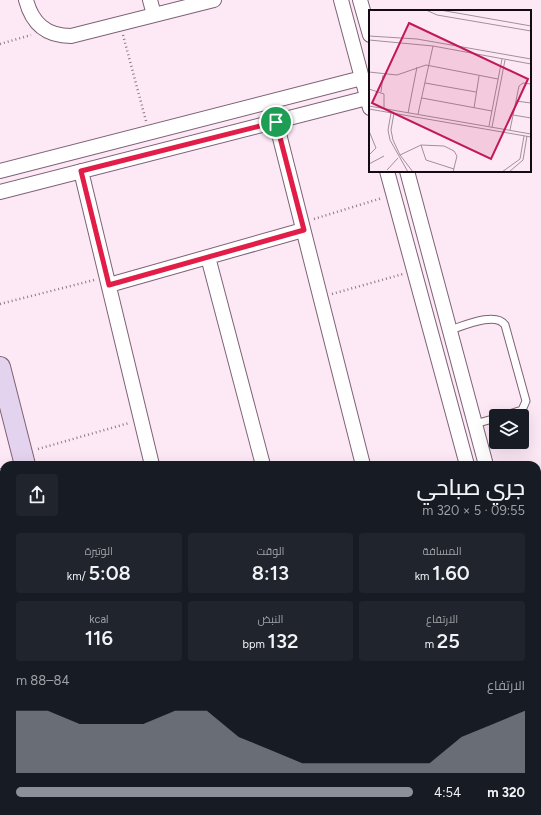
<!DOCTYPE html>
<html lang="ar">
<head>
<meta charset="utf-8">
<style>
  body { margin:0; font-family:Figtree,Cairo,sans-serif; background:#20242c; color:#f1f3f6; direction:rtl; height:100vh; display:flex; flex-direction:column; font-size:15px; white-space:nowrap }
  * { box-sizing:border-box; margin:0 }
  p { font-size:13px; color:#9ea1a6 }
  .icon { flex:none; width:22px; height:22px; fill:none; stroke:currentColor; stroke-width:2; stroke-linecap:round; stroke-linejoin:round }
  .map { position:relative; flex:1; overflow:hidden; direction:ltr }
  .side { position:absolute; left:0px; top:461px; width:541px; height:354px; display:flex; flex-direction:column; background:#171b24; border-radius:12px 12px 0 0; box-shadow:0 4px 16px #0002; direction:rtl }
  .side>* { flex:none }
  .buttons { position:absolute; left:489px; top:409px; display:grid; gap:8px }
  .buttons a { display:grid; place-items:center; width:40px; height:40px; border-radius:4px; background:#171b24; box-shadow:0 4px 16px #0002; font-size:20px }
  .pin { position:absolute; display:grid; place-items:center; width:34px; height:34px; color:#fff; margin:-17px; border:2px solid #fff; border-radius:50%; box-shadow:0 1px 4px #0007 }
  .round { display:grid; place-items:center; flex:none; width:42px; height:42px; border-radius:4px; background:#20242c }
  .headline { display:flex; align-items:center; justify-content:space-between; height:68px; padding:0 16px }
  h1 { font-size:22px; font-weight:600; line-height:30px }
  .metrics { display:grid; grid-template-columns:repeat(3,1fr); gap:6px; height:68px; padding:4px 16px }
  .metrics div { display:grid; align-content:center; border-radius:4px; background:#20242c; text-align:center }
  .metrics b { font-size:20px; font-weight:600 }
  .metrics small { font-size:11px; font-weight:400 }
  .metrics p { font-size:11px }
  .chart { height:112px; padding:8px 16px }
  .chart p { display:flex; justify-content:space-between }
  .chart svg { width:100%; height:72px; margin-top:4px; fill:#8c9099; opacity:.7 }
  ul { padding:0 16px; list-style:none; font-size:13px }
  li { display:grid; grid-template-columns:64px 48px 1fr; align-items:center; height:30px }
  li i { height:10px; border-radius:5px; background:#8c9099 }
  .map>svg:first-child { display:block }
  .lines { fill:none; stroke-linecap:round; stroke-linejoin:round }
  .lane-casing { stroke:#7e6275; stroke-width:9 }
  .street-casing { stroke:#7e6275; stroke-width:16 }
  .secondary-casing { stroke:#7e6275; stroke-width:22 }
  .path { stroke:#897a84; stroke-width:2.5; stroke-dasharray:1 3; stroke-linecap:butt }
  .lane { stroke:#fff; stroke-width:7 }
  .street { stroke:#fff; stroke-width:14 }
  .secondary { stroke:#e4d3ee; stroke-width:20 }
  .rail-casing { stroke:#352a32; stroke-width:4.5 }
  .rail { stroke:#fff; stroke-width:3; stroke-dasharray:9; stroke-linecap:butt }
  .route-casing { stroke:#fff; stroke-width:8 }
  .route { stroke:#e11d48; stroke-width:5 }
  .inset-road { fill:none; stroke:#a0909a; stroke-width:1 }
  .view { fill:#c2185b; fill-opacity:0.15; stroke:#c2185b; stroke-width:2 }
  .inset-edge { fill:none; stroke:#140a11; stroke-width:2 }
</style>
</head>
<body>
<div class="map">
<svg width="541" height="815" viewBox="0 0 541 815">
  <rect width="100%" height="100%" fill="#fde9f6"/>
  <g class="lines">
    <g class="lane-casing">
      <path id="lane" d="M450,330C463,326 496,311 505,325L526,401L522,410L503,416
        M475,424L496,418"/>
    </g>
    <g class="street-casing">
      <path id="street" d="M26,0C32,23 46,36 71,36L214,0
        M150,0L154,15
        M341,0L370,108
        M360,0L370,35
        M276,122L363,465
        M0,171L362,78
        M81,171L152,465
        M387,171L467,465
        M407,171L486,465
        M0,192L367,98
        M208,257L263,465
        M109,285L303,230
        M537,652L541,666
        M537,724L541,739
        M349,811L350,815
        M460,811V815
        M387,815L400,811"/>
    </g>
    <g class="secondary-casing">
      <path id="secondary" d="M0,367L25,465
        M0,479L4,495
        M94,811L95,815
        M122,811L124,815"/>
    </g>
    <path class="path" d="M123,35L146,121
      M0,44L31,35
      M314,219L382,198
      M332,294L403,274
      M0,304L94,280
      M38,449L129,423
      M181,811L182,815
      M239,811L241,815
      M303,811V815"/>
    <use href="#lane" class="lane"/>
    <use href="#street" class="street"/>
    <use href="#secondary" class="secondary"/>
    <g class="rail-casing">
      <path id="rail" d="M0,787L4,801
        M7,811L8,815"/>
    </g>
    <use href="#rail" class="rail"/>
  </g>
  <g class="lines">
    <g class="route-casing">
      <path id="route" d="M276,122L304,230L109,285L81,171Z"/>
    </g>
    <use href="#route" class="route"/>
  </g>
  <g transform="translate(369 10)">
    <rect width="162" height="162" fill="#fde9f6"/>
    <path class="inset-road" d="M57,0L68,5L162,21M71,0L162,16M0,26L48,29L162,49M0,30L64,36L162,54M0,62L28,65L57,55L129,69M56,73L107,82M0,79L15,84V98M12,82L14,65M53,88L123,101M147,91L162,93M0,96L162,124M105,98L110,66M0,99L162,127M22,103L19,120L21,130L39,162M25,103L22,120L24,130L31,145L44,162M39,103L48,57M49,104L64,36M144,105L162,108M120,116L133,49M123,117L136,50M141,120L150,76L154,73L162,74M0,121L7,138L0,145M52,135L57,150L85,159M31,145L52,135L75,136L85,141L88,146L84,162M0,154L15,146M18,160L29,148M133,162L151,149L155,126M140,162L154,150L158,126"/>
    <path class="view" d="M40,13L159,69L122,149L3,93Z"/>
    <rect width="162" height="162" class="inset-edge"/>
  </g>
</svg>
<div class="buttons">
<a><svg class="icon" aria-label="layers" viewBox="0 0 24 24"><path d="M12 4l9 5-9 5-9-5zM3 14l9 5 9-5"/></svg></a>
</div>
<div class="pin" style="left:276px;top:122px;background:#1e9e55"><svg class="icon" aria-label="arrive" viewBox="0 0 24 24"><path d="M6 21V4h12l-3 4 3 4H6"/></svg></div>
<section class="side">
<div class="headline"><div><h1>جري صباحي</h1><p>09:55 · 5 × 320 m</p></div><a class="round"><svg class="icon" aria-label="share" viewBox="0 0 24 24"><path d="M12 15V3M7 8l5-5 5 5M5 13v7h14v-7"/></svg></a></div>
<div class="metrics">
<div><p>المسافة</p><b>1.60<small> km</small></b></div>
<div><p>الوقت</p><b>8:13</b></div>
<div><p>الوتيرة</p><b>5:08<small> /km</small></b></div>
</div>
<div class="metrics">
<div><p>الارتفاع</p><b>25<small> m</small></b></div>
<div><p>النبض</p><b>132<small> bpm</small></b></div>
<div><p>kcal</p><b>116</b></div>
</div>
<div class="chart"><p><span>الارتفاع</span>84–88 m</p>
<svg viewBox="0 0 160 44" preserveAspectRatio="none"><path d="M0 44V6L10 6L20 14L30 14L40 14L50 6L60 6L70 22L80 30L90 38L100 38L110 38L120 38L130 38L140 22L150 14L160 6V44z"/></svg>
</div>
<ul>
<li><b>320 m</b>4:54<i style="width:100%"></i></li>
</ul>
</section>
</div>
</body>
</html>
